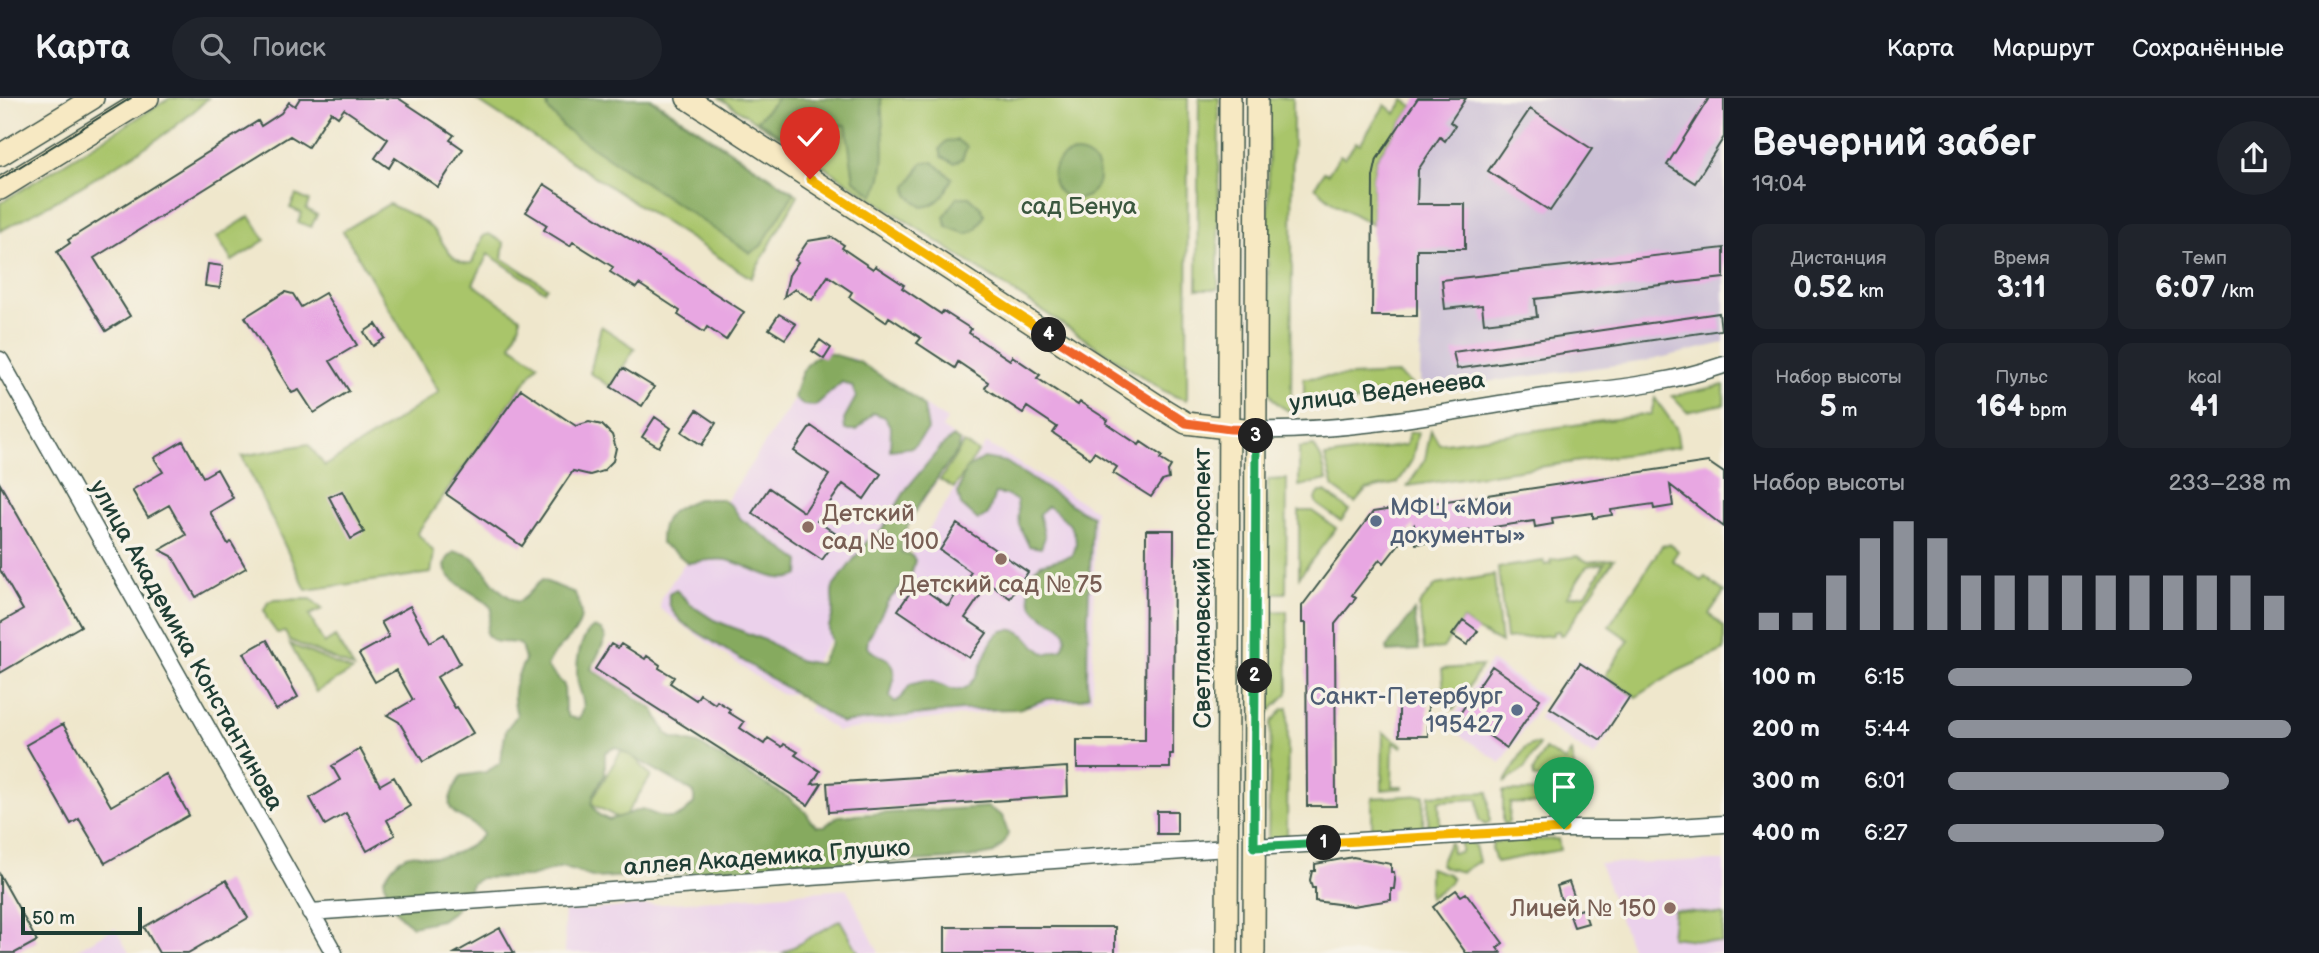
<!DOCTYPE html>
<html lang="ru">
<head>
<meta charset="utf-8">
<style>
  body { margin:0; font-family:"Balsamiq Sans",sans-serif; background:#20242c; color:#f1f3f6; height:100vh; display:flex; flex-direction:column; font-size:26px; white-space:nowrap }
  * { box-sizing:border-box; margin:0 }
  p { font-size:23px; color:#9ea1a6 }
  .icon { flex:none; width:38px; height:38px; fill:none; stroke:currentColor; stroke-width:2; stroke-linecap:round; stroke-linejoin:round }
  .map { position:relative; flex:1; overflow:hidden }
  .details { display:flex; flex-direction:column; background:#171b24; width:595px }
  .details>* { flex:none }
  .scale { position:absolute; left:21px; bottom:18px; width:121px; box-sizing:border-box; padding-left:7px; border:4px solid #1f3d34; border-top:0; font-size:19px; line-height:24px; white-space:nowrap; color:#1f3d34; -webkit-text-stroke:5px #f7f3e8; paint-order:stroke }
  .pin { position:absolute; display:grid; place-items:center; width:60px; height:60px; color:#fff; margin:-72px -30px; border-radius:50% 50% 50% 0; rotate:-45deg; box-shadow:0 0 7px #0007 }
  .pin .icon { rotate:45deg }
  .km { position:absolute; width:35px; height:35px; margin:-18px; border-radius:50%; background:#222; color:#fff; font-size:19px; line-height:35px; text-align:center }
  .round { display:grid; place-items:center; flex:none; width:74px; height:74px; border-radius:37px; background:#20242c }
  .summary { display:flex; align-items:center; justify-content:space-between; height:119px; padding:0 28px }
  h1 { font-size:38px; font-weight:800; line-height:52px }
  .metrics { display:grid; grid-template-columns:repeat(3,1fr); gap:10px; height:119px; padding:7px 28px }
  .metrics div { display:grid; align-content:center; border-radius:14px; background:#20242c; text-align:center }
  .metrics b { font-size:30px; font-weight:800 }
  .metrics small { font-size:19px; font-weight:400 }
  .metrics p { font-size:19px }
  .chart { height:196px; padding:14px 28px }
  .chart p { display:flex; justify-content:space-between }
  .chart svg { width:100%; height:126px; margin-top:7px; stroke:#8c9099; stroke-width:6 }
  ul { padding:0 28px; list-style:none; font-size:23px }
  li { display:grid; grid-template-columns:112px 84px 1fr; align-items:center; height:52px }
  li i { height:18px; border-radius:9px; background:#8c9099 }
  header { display:flex; align-items:center; gap:42px; box-sizing:border-box; height:98px; padding:0 35px; background:#171b24; border-bottom:2px solid #363941 }
  header strong { font-size:33px }
  nav { display:flex; gap:38px; margin-inline-start:auto; font-size:24px }
  .search { width:490px; height:63px; background:#20242c; display:flex; align-items:center; gap:18px; box-sizing:border-box; padding:0 24px; border-radius:38px; color:#9ea1a6; font-size:26px }
  main { display:flex; flex:1; min-height:0 }
  .map>svg:first-child { display:block }
  .built { fill:#ebd1eb }
  .industrial { fill:#cbbfd5 }
  .green { fill:#a9c56b; stroke:#648150; stroke-width:2; fill-rule:evenodd }
  .forest { fill:#86aa5f; stroke:#52744a; stroke-width:2; fill-rule:evenodd }
  .building { fill:#e8a7e2 }
  .lines { fill:none; stroke-linecap:round; stroke-linejoin:round }
  .street-casing { stroke:#3e564b; stroke-width:19 }
  .secondary-casing { stroke:#3e564b; stroke-width:24 }
  .street { stroke:#fff; stroke-width:16 }
  .secondary { stroke:#f7e9c3; stroke-width:21 }
  .tram { stroke:#1f3d34; stroke-width:2 }
  .split-1-casing { stroke:#fff; stroke-width:14 }
  .split-2-casing { stroke:#fff; stroke-width:14 }
  .split-3-casing { stroke:#fff; stroke-width:14 }
  .split-4-casing { stroke:#fff; stroke-width:14 }
  .split-5-casing { stroke:#fff; stroke-width:14 }
  .split-1 { stroke:#f5b400; stroke-width:9 }
  .split-2 { stroke:#22a559; stroke-width:9 }
  .split-3 { stroke:#22a559; stroke-width:9 }
  .split-4 { stroke:#f0652b; stroke-width:9 }
  .split-5 { stroke:#f5b400; stroke-width:9 }
  .service-dot { fill:#5c6f8a; stroke:#f7f3e8; stroke-width:2.5 }
  .education-dot { fill:#8d6e63; stroke:#f7f3e8; stroke-width:2.5 }
  .labels { text-anchor:middle; stroke-width:7; stroke-linejoin:round; paint-order:stroke }
  .park-label { font-size:24px; fill:#3b583f; stroke:#f7f3e8 }
  .street-label { font-size:24px; fill:#1f3d34; stroke:#f7f3e8 }
  .service-label { font-size:24px; fill:#4e5e75; stroke:#f7f3e8; text-anchor:start }
  .education-label { font-size:24px; fill:#785e54; stroke:#f7f3e8; text-anchor:start }
</style>
</head>
<body>
<header>
<strong>Карта</strong>
<div class="search"><svg class="icon" aria-label="search" viewBox="0 0 24 24"><circle cx="10" cy="10" r="6"/><path d="M15 15l6 6"/></svg>Поиск</div>
<nav><a>Карта</a><a>Маршрут</a><a>Сохранённые</a></nav>
</header>
<main>
<div class="map">
<svg width="1724" height="855" viewBox="0 0 1724 855">
  <rect width="100%" height="100%" fill="#f7f3e8"/>
  <filter id="ink" filterUnits="userSpaceOnUse"><feTurbulence type="fractalNoise" baseFrequency=".0143" numOctaves="2"/><feDisplacementMap in="SourceGraphic" scale="14" xChannelSelector="R" yChannelSelector="G"/><feConvolveMatrix kernelMatrix="1 2 1 2 8 2 1 2 1" color-interpolation-filters="sRGB"/></filter>
  <filter id="wash" filterUnits="userSpaceOnUse"><feTurbulence type="fractalNoise" baseFrequency=".00686" numOctaves="4" result="noise"/><feDisplacementMap in="SourceGraphic" scale="28" xChannelSelector="R" yChannelSelector="G"/><feGaussianBlur stdDeviation="1.57" result="paint"/><feColorMatrix in="noise" values="0 0 0 0 0 0 0 0 0 0 0 0 0 0 0 0 0 1.4 0 .05"/><feComposite in="paint" operator="in"/></filter>
  <g filter="url(#wash)">
    <rect width="100%" height="100%" fill="#efe7cc"/>
    <path class="built" d="M853,260L947,322L942,330L963,345L793,596H781L660,511L661,500L790,308L822,265Z
      M986,345L1095,412L1092,601L837,633L808,612Z
      M1578,561L1634,598L1594,659L1538,621Z
      M1491,563L1545,600L1501,665L1447,628Z
      M1724,763V855H1633L1599,765Z
      M847,791L879,855H565L564,814Z
      M115,830L129,855H71Z"/>
    <path class="industrial" d="M1418,0H1724V245L1647,263L1454,288L1420,284L1421,221L1416,218H1372L1373,79L1377,60Z"/>
    <path class="green" d="M170,0H208C179,29 143,51 108,72C73,94 37,114 0,133V105Z
      M473,0H651L798,97L751,180Z
      M720,0H1188L1187,302L1177,299L1164,293Z
      M1199,0H1219L1218,191H1197Z
      M1269,0H1293L1291,314C1277,307 1270,301 1267,286Z
      M1404,2L1413,8L1377,60L1373,79V127L1335,106L1315,89L1324,74L1328,76L1340,57L1345,60L1356,44L1360,46L1385,7L1396,16Z
      M296,97L309,103L306,111L317,117L311,129L298,124L302,115L290,110Z
      M389,106C401,112 417,118 428,127C444,139 448,168 472,165L483,138L489,136L504,145L502,160L547,189L544,193L488,156L473,186L520,219V226L511,247L538,266L417,435L434,454L431,475L306,492L242,358L308,346L325,368L384,331L439,294L343,133Z
      M250,118L265,142L232,163L217,139Z
      M601,228L635,250L611,289L590,275Z
      M1398,276L1411,286L1412,298L1304,310V280Z
      M1724,287V306L1687,314L1672,298Z
      M1655,300L1676,330L1679,349L1408,388L1425,361L1431,332L1439,346L1651,316Z
      M1418,334L1412,362L1398,385L1366,392L1355,405L1334,390L1325,359L1406,347L1409,335Z
      M964,345L978,354L954,390L940,382Z
      M1314,348L1321,360L1327,382L1299,388V350Z
      M1287,381L1286,495H1266L1268,382Z
      M1320,394H1325L1349,412L1341,423L1317,406L1315,401Z
      M1299,413H1312L1336,430L1299,479Z
      M1671,446L1678,453L1672,462L1702,483L1705,479L1724,494L1709,516L1724,529V552L1678,573L1636,599L1605,578L1629,542L1609,528L1662,448Z
      M1577,458L1588,464L1614,461L1564,536L1560,537L1559,533L1553,534V537L1506,541L1498,470L1544,463L1545,467L1551,466V462ZM1605,465L1586,496L1567,499L1587,468Z
      M1494,477L1501,545L1478,533L1463,522L1443,550L1424,552L1419,507L1436,487Z
      M311,501L322,511L309,517L324,546L335,539L354,570L289,542L285,534L277,535L267,521L264,512L268,504L274,502Z
      M1287,513L1288,595L1267,616L1266,514Z
      M290,546L352,573L316,594Z
      M1482,568L1454,611L1445,604L1442,571Z
      M1288,610L1287,742L1268,741L1271,625L1283,611Z
      M1383,634L1403,647L1402,649L1393,644L1392,688H1403V690L1382,692Z
      M1534,646L1539,647L1524,671L1504,685L1525,650Z
      M624,648L651,678L622,722L590,705Z
      M1545,651L1565,663L1571,654L1576,680H1534L1533,674Z
      M1503,693L1578,694L1577,721L1573,723L1571,722V706L1510,705L1509,724L1505,726L1503,724Z
      M1488,694L1490,722L1489,725L1485,727L1479,722L1478,701L1439,703L1440,729L1428,730L1429,697Z
      M1424,697L1423,730L1372,734V700Z
      M1558,741L1560,752L1496,764L1492,751L1493,744Z
      M1470,744L1475,748L1479,763L1462,774L1443,769L1440,766L1449,745H1451L1452,755L1461,754V745Z
      M1429,770L1448,776L1452,780L1450,785L1429,800Z
      M1674,812L1724,817L1722,845L1671,839Z
      M840,822L859,855H783Z"/>
    <path class="forest" d="M546,0H648L794,95L761,148L750,155L564,30L548,11Z
      M778,0H881C882,30 890,71 874,97L854,82L846,27L811,29L780,37L757,22Z
      M957,42L967,49L962,61L954,65L942,59L940,51L946,43Z
      M1053 78a23 23 0 1 1 46 0a23 23 0 1 1-46 0Z
      M923,64H933L952,80C946,95 940,107 922,109L908,97L907,89Z
      M957,99H969L981,110L985,117L976,131L967,136L947,129L944,119Z
      M825,254L859,264L915,300L924,309L928,332L913,349L890,352L891,330L885,319L873,315L857,332H845L844,321L856,299L852,288L842,284L815,308L803,307L794,300C799,279 803,263 825,254Z
      M953,339L960,344L958,352C943,373 896,431 902,455L910,456L915,462L911,478L888,503L868,541L867,549C873,556 879,556 887,561C900,569 892,587 890,599L895,604L901,600L910,587C915,586 921,583 926,583C938,583 951,595 963,591C987,582 983,522 1017,533C1028,536 1035,551 1046,556L1062,551C1076,523 1046,528 1034,510C1028,502 1029,487 1028,477L1041,466L1072,458C1084,436 1066,420 1048,408L1039,416L1045,439L1041,450L1029,448L1019,427L1017,403L1007,397L995,395L988,416L978,422L961,407L958,395L965,372L984,360L1006,364L1081,413L1092,418L1088,518L1087,584L1089,597L1081,601H1047L1018,611L961,612L842,625L683,525C674,515 667,510 669,496L676,492L694,509L714,522L769,544L797,562L820,566L832,544C826,525 830,531 833,514C834,505 830,498 833,489L869,441L882,432L907,390L941,349Z
      M697,401H721L732,408L741,421L800,463L799,477C776,489 749,466 726,462C715,460 699,464 688,465L675,454L661,446C660,417 672,411 697,401Z
      M454,454C482,455 482,476 499,491C504,496 511,500 517,504C529,500 532,489 542,482L575,495C577,502 581,510 581,517C580,540 552,549 547,569L564,587L565,612L569,619L578,621C589,609 581,599 578,585C575,568 579,538 594,529L601,532L606,540L591,571L654,612L666,635L672,640L698,646L789,700L807,715L810,722L817,728H825L838,718L988,709L1002,718L1008,735L1005,744L994,755L969,760L595,780L562,769L530,779L481,780L473,785L455,812L441,822L412,828C394,815 387,801 384,780C389,774 395,763 402,760C414,753 423,759 434,759C451,759 474,749 483,736C465,711 432,724 461,678L486,674L500,665L506,632L517,617C510,595 515,582 525,562L521,547C508,540 496,551 486,535L492,511C482,494 423,479 454,454ZM616,649C641,665 670,678 694,695V705C676,727 665,721 642,711L609,722L599,717L592,707L594,696L605,676V654Z
      M1414,513L1419,552L1388,554L1387,549Z"/>
    <g id="blocks">
      <path class="building" d="M300,0H398L454,37L450,42L463,51L438,89L395,60L389,70L375,60L388,41L344,11L338,19L331,14L308,49L290,38L94,160L130,218L106,233L57,154L70,145L68,142L258,23L261,28L281,15L289,4L295,8Z
        M1418,0H1466L1450,24L1455,28L1445,43L1440,39L1418,72L1417,106H1465V151H1417V218H1372L1373,79L1377,61Z
        M1709,0H1724V39L1695,85L1667,67Z
        M1530,11L1592,51L1550,113L1488,73Z
        M544,86L744,214L726,242L707,229L704,234L678,217L680,213L639,186L636,190L610,174L613,169L573,144L570,148L544,132L547,127L526,114Z
        M832,139L844,147L842,150L873,171L875,168L904,187L902,190L941,216L943,213L971,231L969,235L1010,262L1012,258L1040,277L1037,280L1078,307L1080,304L1108,322L1106,325L1139,347L1141,344L1162,358L1160,361L1171,368L1168,373L1169,381L1162,383L1151,399L1113,375L1117,369L1094,354L1090,360L1053,335L1057,329L1027,309L1023,315L985,290L988,284L958,264L955,270L917,245L921,240L889,219L886,224L849,199L852,194L828,178L812,202L795,191L784,199L789,177L798,164L795,162L808,143Z
        M1724,150V180L1535,201L1537,219L1484,225L1482,207L1445,211L1442,182Z
        M208,166L223,168L220,190L205,188Z
        M285,194L293,196L301,209L325,195L357,247L330,263L349,293L314,315L299,292L292,295L245,219Z
        M1719,215L1721,232L1457,271L1453,254Z
        M779,216L796,226L785,241L769,231Z
        M376,226L385,240L373,248L364,234Z
        M820,242L831,250L824,261L812,253Z
        M623,270L654,289L642,308L611,289Z
        M521,291L576,328L589,324L602,327L612,337L616,350L613,363L603,373L590,377L573,373L522,448L446,396Z
        M697,312L716,325L702,347L682,334Z
        M655,319L671,330L659,349L642,339Z
        M811,328L881,376L864,401L843,386L817,423L839,438L822,462L752,415L769,390L804,414L829,377L794,353Z
        M183,343L203,379L217,371L233,400L210,414L228,446L231,444L246,470L196,499L172,458L160,452L186,437L169,407L148,419L132,392L163,374L154,360Z
        M1708,364L1724,375V429L1670,387L1673,408L1654,411L1653,406L1611,412L1612,417L1604,418L1593,420V415L1552,420L1553,426L1535,429L1534,423L1493,429L1494,435L1475,438L1474,432L1433,437L1434,444L1416,446L1414,427L1384,465L1380,461L1352,497L1356,500L1335,526L1336,708H1307L1306,525H1302V508L1373,414Z
        M0,386L81,528L0,575V525L23,512L0,472Z
        M342,393L364,434L351,441L329,399Z
        M957,426L1028,474L1010,500L989,485L965,520L987,535L969,560L898,512L916,486L948,508L971,474L940,452Z
        M1146,432H1174L1173,656H1170V670H1077V642H1145Z
        M410,508L430,544L444,536L460,565L437,579L455,610L457,609L473,635L423,664L399,624L387,617L413,602L396,572L375,584L359,556L389,539L381,524Z
        M1463,522L1478,533L1467,547L1452,537Z
        M267,542L298,599L276,612L244,555Z
        M611,546L618,550L621,546L645,561L647,558L660,567L659,570L674,579L670,585L696,602L700,596L715,606L717,603L730,611L728,614L744,624L740,630L764,646L768,640L782,649L784,646L798,654L795,657L820,673L812,686L822,685L808,707L595,571Z
        M1580,565L1630,598L1601,642L1550,610Z
        M1492,568L1540,601L1507,650L1459,617Z
        M1399,600H1428V638H1399Z
        M63,626L111,708L166,676L189,717L105,765L79,721L71,726L26,647Z
        M360,651L380,687L394,679L410,708L387,722L395,737L367,753L346,715L325,727L310,700L340,682L332,668Z
        M1067,669L1068,698L829,714L827,685Z
        M1157,713H1177V736H1157Z
        M1353,759L1391,766V774H1394L1395,782L1394,791H1391V802L1353,808L1315,803V790H1312L1310,782L1312,773H1315V766Z
        M0,777L37,843L15,855H0Z
        M226,782L248,820L188,855H159L144,829Z
        M1569,784L1574,798L1561,802L1557,788Z
        M1456,792L1461,798L1466,795L1503,845L1497,850L1501,855H1466L1433,809Z
        M1583,811L1588,825L1574,829L1569,815Z
        M945,829H1115V855H945Z
        M500,830L514,855H455Z"/>
    </g>
  </g>
  <g filter="url(#ink)">
    <use href="#blocks" fill-opacity="0" stroke="#3e564b" stroke-width="2"/>
    <g class="lines">
      <g class="street-casing">
        <path id="street" d="M0,262L334,855
          M1256,332C1347,334 1441,315 1531,301C1594,292 1663,288 1724,267
          M1254,749L1564,731H1646L1724,726
          M310,814L1227,750"/>
      </g>
      <g class="secondary-casing">
        <path id="secondary" d="M687,0L1163,311L1186,325L1244,332
          M0,57L93,0
          M0,91L148,0
          M1227,855L1230,0
          M1254,855L1257,0"/>
      </g>
      <use href="#street" class="street"/>
      <use href="#secondary" class="secondary"/>
      <path class="tram" d="M0,81L131,0"/>
    </g>
  </g>
  <g class="lines" filter="url(#ink)">
    <g class="split-1-casing">
      <path id="split-1" d="M1324,745L1564,731"/>
    </g>
    <g class="split-2-casing">
      <path id="split-2" d="M1255,578L1254,749L1324,745"/>
    </g>
    <g class="split-3-casing">
      <path id="split-3" d="M1255,578L1256,338"/>
    </g>
    <g class="split-4-casing">
      <path id="split-4" d="M1049,237L1186,325L1230,331L1256,332V338"/>
    </g>
    <g class="split-5-casing">
      <path id="split-5" d="M810,81L1049,237"/>
    </g>
    <use href="#split-1" class="split-1"/>
    <use href="#split-2" class="split-2"/>
    <use href="#split-3" class="split-3"/>
    <use href="#split-4" class="split-4"/>
    <use href="#split-5" class="split-5"/>
  </g>
  <g class="service-dot">
    <circle cx="1376" cy="423" r="7"/>
    <circle cx="1517" cy="612" r="7"/>
  </g>
  <g class="education-dot">
    <circle cx="808" cy="429" r="7"/>
    <circle cx="1001" cy="461" r="7"/>
    <circle cx="1670" cy="810" r="7"/>
  </g>
  <g class="labels">
    <g class="park-label">
      <text x="1079" y="116">сад Бенуа</text>
    </g>
    <g class="street-label">
      <text transform="translate(1387 293) rotate(-7)" y="8">улица Веденеева</text>
      <text transform="translate(1202 490) rotate(-90)" y="8">Светлановский проспект</text>
      <text transform="translate(187 547) rotate(61)" y="8">улица Академика Константинова</text>
      <text transform="translate(767 759) rotate(-4)" y="8">аллея Академика Глушко</text>
    </g>
    <g class="service-label">
      <text x="1390" y="417">МФЦ «Мои<tspan x="1390" dy="28">документы»</tspan></text>
      <text x="1503" y="606" text-anchor="end">Санкт-Петербург<tspan x="1503" dy="28">195427</tspan></text>
    </g>
    <g class="education-label">
      <text x="822" y="423">Детский<tspan x="822" dy="28">сад № 100</tspan></text>
      <text x="1001" y="494" text-anchor="middle">Детский сад № 75</text>
      <text x="1656" y="818" text-anchor="end">Лицей № 150</text>
    </g>
  </g>
</svg>
<div class="scale">50 m</div>
<div class="pin" style="left:1564px;top:731px;background:#1e9e55"><svg class="icon" aria-label="arrive" viewBox="0 0 24 24"><path d="M6 21V4h12l-3 4 3 4H6"/></svg></div>
<div class="pin" style="left:810px;top:81px;background:#d93025"><svg class="icon" aria-label="check" viewBox="0 0 24 24"><path d="M5 12l5 5 9-10"/></svg></div>
<b class="km" style="left:1324px;top:745px">1</b>
<b class="km" style="left:1255px;top:578px">2</b>
<b class="km" style="left:1256px;top:338px">3</b>
<b class="km" style="left:1049px;top:237px">4</b>
</div>
<section class="details">
<div class="summary"><div><h1>Вечерний забег</h1><p>19:04</p></div><a class="round"><svg class="icon" aria-label="share" viewBox="0 0 24 24"><path d="M12 15V3M7 8l5-5 5 5M5 13v7h14v-7"/></svg></a></div>
<div class="metrics">
<div><p>Дистанция</p><b>0.52<small> km</small></b></div>
<div><p>Время</p><b>3:11</b></div>
<div><p>Темп</p><b>6:07<small> /km</small></b></div>
</div>
<div class="metrics">
<div><p>Набор высоты</p><b>5<small> m</small></b></div>
<div><p>Пульс</p><b>164<small> bpm</small></b></div>
<div><p>kcal</p><b>41</b></div>
</div>
<div class="chart"><p><span>Набор высоты</span>233–238 m</p>
<svg viewBox="0 0 160 44" preserveAspectRatio="none"><path d="M5 44V38M15 44V38M25 44V25M35 44V12M45 44V6M55 44V12M65 44V25M75 44V25M85 44V25M95 44V25M105 44V25M115 44V25M125 44V25M135 44V25M145 44V25M155 44V32"/></svg>
</div>
<ul>
<li><b>100 m</b>6:15<i style="width:71%"></i></li>
<li><b>200 m</b>5:44<i style="width:100%"></i></li>
<li><b>300 m</b>6:01<i style="width:82%"></i></li>
<li><b>400 m</b>6:27<i style="width:63%"></i></li>
</ul>
</section>
</main>
</body>
</html>
